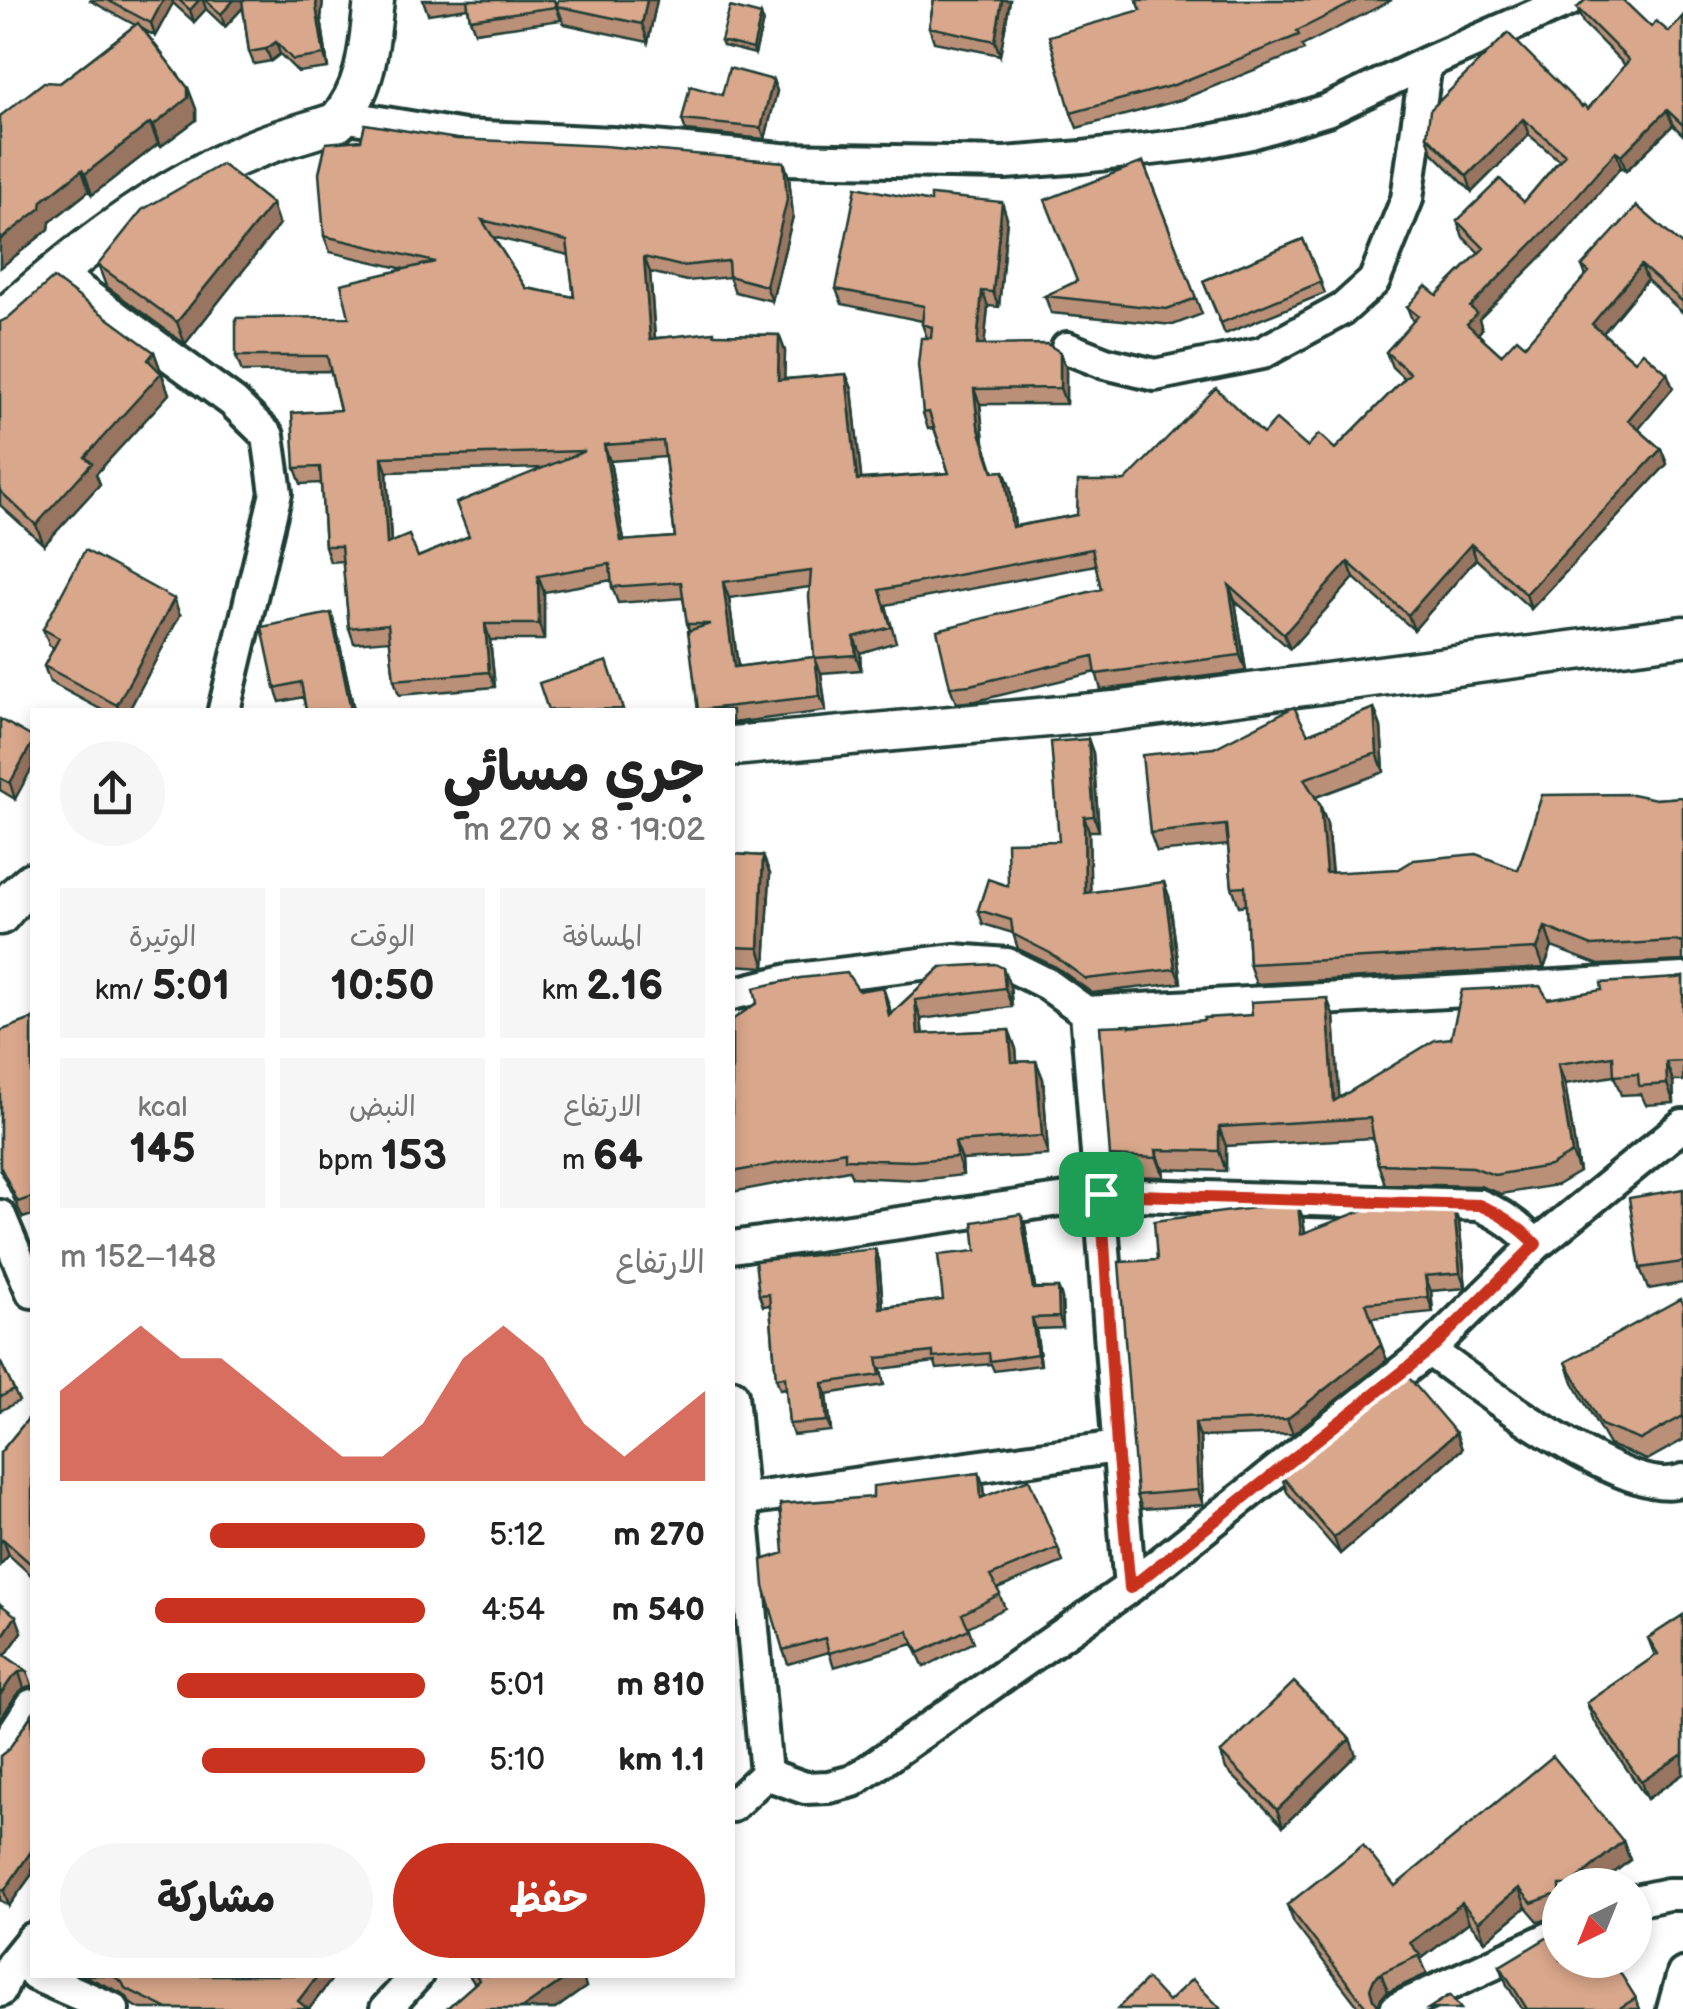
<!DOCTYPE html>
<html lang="ar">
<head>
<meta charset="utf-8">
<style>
  body { margin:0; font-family:"Balsamiq Sans","Playpen Sans Arabic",sans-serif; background:#f6f6f6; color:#222; direction:rtl; height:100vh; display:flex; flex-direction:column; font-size:38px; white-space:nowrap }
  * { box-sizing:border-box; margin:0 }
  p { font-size:32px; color:#767676 }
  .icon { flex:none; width:55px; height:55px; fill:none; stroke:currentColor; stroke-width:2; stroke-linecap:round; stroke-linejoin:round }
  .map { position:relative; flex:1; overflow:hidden; direction:ltr }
  .side { position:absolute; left:30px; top:708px; width:705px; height:1270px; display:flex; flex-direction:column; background:#fff; border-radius:0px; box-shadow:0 5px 15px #0003; direction:rtl }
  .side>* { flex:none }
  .needle { width:65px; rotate:223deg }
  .fabs { position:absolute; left:1542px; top:1868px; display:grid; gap:20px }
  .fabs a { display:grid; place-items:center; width:110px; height:110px; border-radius:50%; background:#fff; box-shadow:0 5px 15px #0003; font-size:50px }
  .pin { position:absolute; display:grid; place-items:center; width:85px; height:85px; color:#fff; margin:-42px; border-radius:20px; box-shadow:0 5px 15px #0006 }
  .round { display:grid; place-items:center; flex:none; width:105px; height:105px; border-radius:52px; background:#f6f6f6 }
  .overview { display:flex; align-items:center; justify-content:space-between; height:170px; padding:0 30px }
  h1 { font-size:55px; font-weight:700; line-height:75px }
  .figures { display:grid; grid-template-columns:repeat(3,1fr); gap:15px; height:170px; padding:10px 30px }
  .figures div { display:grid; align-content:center; border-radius:0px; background:#f6f6f6; text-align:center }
  .figures b { font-size:42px; font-weight:700 }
  .figures small { font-size:28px; font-weight:400 }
  .figures p { font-size:28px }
  .chart { height:280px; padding:20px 30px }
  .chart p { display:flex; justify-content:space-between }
  .chart svg { width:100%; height:180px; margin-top:10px; fill:#c8321e; opacity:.7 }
  .action { display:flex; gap:20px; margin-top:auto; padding:20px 30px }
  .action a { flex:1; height:115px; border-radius:60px; background:#c8321e; color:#fff; font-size:40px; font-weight:700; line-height:115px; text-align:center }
  .action a+a { background:#f6f6f6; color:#222 }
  ul { padding:0 30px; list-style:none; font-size:32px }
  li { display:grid; grid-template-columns:160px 120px 1fr; align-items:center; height:75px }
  li i { height:25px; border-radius:12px; background:#c8321e }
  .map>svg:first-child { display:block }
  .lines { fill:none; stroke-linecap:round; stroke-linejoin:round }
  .minor-casing { stroke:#1f3d34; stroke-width:38 }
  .tertiary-casing { stroke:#1f3d34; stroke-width:45 }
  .minor { stroke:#fff; stroke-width:30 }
  .tertiary { stroke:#fff; stroke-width:38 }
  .wall { fill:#bb9078; stroke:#1f3d34; stroke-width:2.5; fill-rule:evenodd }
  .shaded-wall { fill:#987561; stroke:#1f3d34; stroke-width:2.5 }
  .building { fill:#d9a78b; stroke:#1f3d34; stroke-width:2.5; fill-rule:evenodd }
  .route-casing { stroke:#fff; stroke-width:20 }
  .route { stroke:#c8321e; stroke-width:12 }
</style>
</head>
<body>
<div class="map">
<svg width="1683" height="2009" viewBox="0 0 1683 2009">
  <rect width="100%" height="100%" fill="#fff"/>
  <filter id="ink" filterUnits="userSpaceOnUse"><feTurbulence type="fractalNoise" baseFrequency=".01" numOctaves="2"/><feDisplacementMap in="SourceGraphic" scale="20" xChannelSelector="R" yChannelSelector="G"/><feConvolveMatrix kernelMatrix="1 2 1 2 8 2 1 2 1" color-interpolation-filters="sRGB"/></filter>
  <g filter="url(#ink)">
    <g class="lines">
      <g class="minor-casing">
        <path id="minor" d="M343,116L464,136L611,143L781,159L1005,163L1082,157L1194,144L1251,133L1327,110L1426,63L1570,0
          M58,274L233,402L268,436L276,493L224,710
          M1067,348L1105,363L1155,375L1262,353L1343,309L1374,281L1407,199L1426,63
          M732,994L789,980L954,960L1007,964L1047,984L1086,1012L1683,979
          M1086,1012C1102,1204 1113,1396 1130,1587
          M0,1216L32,1292
          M732,1247L1101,1194L1479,1205C1502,1214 1519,1227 1536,1245
          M1429,1350C1475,1384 1629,1502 1683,1480
          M732,1395L766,1774L732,1806
          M732,1501L1117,1447
          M0,1754L32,1705
          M766,1774L805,1788L829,1787L853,1781L1130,1587L1429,1350L1536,1245L1683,1125
          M1635,1901L1668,1894H1683
          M35,1975L113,2009
          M0,1991L11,1965L32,1939
          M386,2009L417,1975
          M1396,2009L1560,1933
          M1673,2009L1683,1974"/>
      </g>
      <g class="tertiary-casing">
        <path id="tertiary" d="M0,322C76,252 173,178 271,143C293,135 315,130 337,122C368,88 369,43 374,0
          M732,746L1114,711L1683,636
          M0,915L16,896L32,882"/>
      </g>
      <use href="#minor" class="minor"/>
      <use href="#tertiary" class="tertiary"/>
    </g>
    <path class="wall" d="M89,0H323L321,18L328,68L298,72L280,54L271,61L254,64L249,52L243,8L225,27L206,9L194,22L173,3L155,36L143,29L188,88L196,109V120L160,147L158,144L92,195L89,191L50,222L49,229L0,268V116L60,83L135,25Z
      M423,0H554L561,20L475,32L470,19L468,8L428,14Z
      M657,0L648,42L564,24L557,6Z
      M934,0H1010L1000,55L934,42L929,27Z
      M1137,0H1392L1302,46L1304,50L1180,100L1077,128L1071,113L1141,10Z
      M1577,8L1669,32L1683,16V135L1673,125L1626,171L1621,167L1563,235L1479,319L1482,329L1478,334L1501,355L1525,345L1586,276L1582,266L1683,246V313L1647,280L1603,333L1635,361L1673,388L1638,429L1661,449L1667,464L1531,609L1476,559L1414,630L1354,578L1290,649L1235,601L1246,671L1101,690L1096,672L976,701L956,703L950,687L1101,589L1096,565L886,605L896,642L860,653L861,670L821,673L826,711L732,723V710H698L689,631L683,598L618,603L612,587V580L544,592V640H490L495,687L399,695L394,680L390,640L354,643L349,628L343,561L330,562L325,546L321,483L301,484L295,468L340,410L331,371L242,372L236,356L349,317L404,269L330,252L324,236L457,139L784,162L789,178L793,216L772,301L735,292L729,277L687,281L650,272L655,338L715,334L779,335L785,351L784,379L846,374L852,389L861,479L949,473L934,428L928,429L923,413L927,338L922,324V321L842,304L836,289L1007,218L999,307L988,306L984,345L1060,352L1066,368V404H980L984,442L994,472L1004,471L1010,487L1015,526L1077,515L1125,481L1263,434L1307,447L1335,449L1405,379L1392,367L1386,352L1413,322L1407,307L1437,295L1479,253L1463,237L1457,221L1524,202L1559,160L1529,135L1472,192L1432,152L1427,136L1582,107L1588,109L1625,65L1583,23ZM493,237L569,255L574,297L526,288ZM665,457L675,537L624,541L610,461ZM542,468L469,537L418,557L391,542L387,472ZM810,587L814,657L738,667L729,598Z
      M763,21L755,54L723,46L721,41Z
      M773,80L777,91L765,139L686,131L682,120Z
      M1143,162L1202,314L1173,325L1051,313L1045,296L1077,282Z
      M279,225L185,344L106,286L98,265Z
      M1303,239L1325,293L1225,334L1203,281Z
      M0,322L154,352L169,394L96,474L100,484L44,545L0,505Z
      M180,615L129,710H102L50,682L44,666L54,648L49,645L43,629Z
      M336,627L354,710H306L303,697L280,702L275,688Z
      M1374,708L1381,727L1384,772L1316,797L1320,805L1327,824L1332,873L1518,870L1656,799L1683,797V961L1599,965L1552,947L1544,968L1256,984L1249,964L1246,905L1239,906L1232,887L1228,845L1157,852L1150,833L1214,748L1308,734Z
      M0,719L15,799L0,790Z
      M1088,739L1093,753L1099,831H1089L1090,892L1169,896L1181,983L1092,993L1056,967L1018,949L1013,933L983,924L978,910L1059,841Z
      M732,854L763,856L770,874L765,967L732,965Z
      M941,967L1010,986L1012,1007L921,1019L923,1034L1009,1030L1016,1049L1017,1062L1036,1061L1043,1079L1048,1155L962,1160L963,1175L920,1180L852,1177L849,1170L732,1192V1020L859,991L889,1005L891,1014Z
      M1683,977V1081H1673L1674,1103L1646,1105L1641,1094L1621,1095L1614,1076L1565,1084L1579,1172L1557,1185L1501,1194L1480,1186L1385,1184L1378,1164L1373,1138L1226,1146V1171L1163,1169L1164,1177L1117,1176L1110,1156L1131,1027L1334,1017L1339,1098L1451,1038L1548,999Z
      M32,1019V1215L23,1218L0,1170V1031Z
      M1683,1189V1283L1648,1289L1640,1268Z
      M1303,1219L1305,1233L1459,1223L1466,1288L1431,1291L1433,1312L1371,1318L1387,1360L1293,1434L1200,1437L1203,1505L1142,1509L1137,1495L1157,1260Z
      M1025,1225L1035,1288H1058L1062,1298L1063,1328L1036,1329L1041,1365L994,1371L991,1364L937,1369L935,1362L881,1369L884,1385L827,1394L831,1431L793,1435L789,1424L786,1388L780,1389L776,1378L770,1305L763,1306L759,1295L875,1249L879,1260L883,1307L943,1300L976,1251Z
      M1683,1305V1440L1647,1460L1609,1445L1573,1382L1566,1362Z
      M0,1361L19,1401L0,1411Z
      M32,1414V1576L9,1555L0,1565V1453Z
      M1456,1433L1462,1449L1340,1554L1287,1492L1281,1475Z
      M979,1473L984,1487L985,1497L1058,1548L1063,1562L997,1589L1005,1608L968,1627L974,1642L924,1667L913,1644L834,1667L829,1652L788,1664L783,1650L784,1553L873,1497Z
      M0,1604L22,1632L5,1656L27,1671L32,1685L24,1688L16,1695L0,1720Z
      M1683,1615V1774L1647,1799L1593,1719L1587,1703L1655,1656L1648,1638Z
      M32,1714V1874L9,1906L0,1900V1756L9,1749Z
      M1221,1753L1356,1755L1283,1826L1226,1769Z
      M1623,1841L1630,1860L1560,1885V1915L1539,1922L1526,1907L1485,1941L1469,1922L1421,1959L1427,1974L1388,1992L1381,1998L1378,2006L1379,2009H1360L1294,1923L1287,1905L1395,1886Z
      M1500,1966L1636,1998L1640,2009H1522L1507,1985Z
      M82,1975H335L309,2009H141L131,2004L127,1997L120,1992Z
      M469,1975H582L586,1987L555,2009H446L475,1984Z"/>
    <path class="shaded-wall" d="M163,0H172L173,3L155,36L151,23Z
      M199,0H203L206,9L194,22L190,10Z
      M234,0H244L245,5L225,27L221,14Z
      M317,0H323L321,18L328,68L324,55L316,6Z
      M647,0H657L648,42L642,24Z
      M1002,0H1010L1000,55L995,41Z
      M761,15L763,21L755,54L753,49Z
      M276,42L280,54L271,61L266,49Z
      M773,80L777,91L765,139L761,128Z
      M188,88L196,109V120L160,147L153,126Z
      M1667,110L1673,125L1626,171L1621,156Z
      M1523,119L1529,135L1472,192L1467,176Z
      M150,123L158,144L92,195L85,174Z
      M1616,151L1621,167L1563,235L1479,319L1482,329L1473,340L1467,324L1470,307Z
      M784,162L789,178L793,216L772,301L766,286Z
      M82,170L89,191L50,222L49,229L0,268V240L42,201Z
      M1002,202L1007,218L999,307L993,292Z
      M272,204L279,225L185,344L177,322Z
      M644,257L650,272L656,354L650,339Z
      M1641,265L1647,280L1598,339L1592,324Z
      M982,291L988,306L983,360L977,345Z
      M779,335L785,351L784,395L778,380Z
      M154,352L169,394L96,474L100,484L44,545L36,525L85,457Z
      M1060,352L1066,368V404L1060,388Z
      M1667,373L1673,388L1633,436L1628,420Z
      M846,374L852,389L863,495L857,480Z
      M974,389L980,404L984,442L978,426Z
      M604,445L610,461L627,557L621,541Z
      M1661,449L1667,464L1531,609L1526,594Z
      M382,457L387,472L392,560L387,544Z
      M1004,471L1010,487L1017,542L1012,527Z
      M1471,544L1476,559L1414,630L1408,615Z
      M1348,562L1354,578L1290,649L1284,634Z
      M538,576L544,592V640L539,624Z
      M723,582L729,598L740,683L734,667Z
      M1229,585L1235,601L1246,671L1240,655Z
      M174,599L180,615L129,710H119L117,705Z
      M331,613L336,627L354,710H351Z
      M485,624L490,640L495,687L489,672Z
      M854,637L860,653L861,670L856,655Z
      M815,658L821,673L826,711L820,696Z
      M1374,708L1381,727L1384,772L1377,753Z
      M1088,739L1093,753L1099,831L1094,816Z
      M32,743V768L15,799L10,783Z
      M1320,805L1327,824L1333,892L1326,873Z
      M1084,817L1089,831L1091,907L1085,893Z
      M763,856L770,874L765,967L759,948Z
      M1164,882L1169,896L1181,983L1175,969Z
      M1545,927L1552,947L1544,968L1537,949Z
      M1003,968L1010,986L1012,1007L1005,988Z
      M883,987L889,1005L895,1034L889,1016Z
      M1327,998L1334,1017L1341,1120L1334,1101Z
      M915,1000L921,1019L924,1052L918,1034Z
      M1009,1030L1016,1049L1019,1081L1012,1062Z
      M1036,1061L1043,1079L1048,1155L1042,1136Z
      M1666,1062L1673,1081L1674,1103L1667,1084Z
      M1558,1064L1565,1084L1579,1172L1572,1153Z
      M1219,1127L1226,1146V1171L1219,1151Z
      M955,1142L962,1160L963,1175L957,1157Z
      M1156,1150L1163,1169L1164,1177L1157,1158Z
      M1298,1204L1303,1219L1307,1249L1301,1234Z
      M1454,1208L1459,1223L1466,1288L1460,1273Z
      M1021,1214L1025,1225L1037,1299L1033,1289Z
      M875,1249L879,1260L884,1318L880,1308Z
      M1425,1276L1431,1291L1433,1312L1428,1297Z
      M1058,1288L1062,1298L1063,1328L1059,1317Z
      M1032,1318L1036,1329L1041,1365L1037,1354Z
      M1381,1345L1387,1360L1293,1434L1287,1419Z
      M823,1383L827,1394L831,1431L827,1421Z
      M1195,1423L1200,1437L1203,1505L1198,1490Z
      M1456,1433L1462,1449L1340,1554L1334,1538Z
      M979,1473L984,1487L986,1512L981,1498Z
      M3,1539L9,1555L0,1565V1543Z
      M16,1616L22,1632L0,1663V1640Z
      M19,1672L24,1688L16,1695L0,1720V1695L11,1679Z
      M1350,1739L1356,1755L1283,1826L1277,1810Z
      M1683,1754V1774L1647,1799L1641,1782Z
      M1623,1841L1630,1860L1599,1885H1570Z
      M32,1850V1874L9,1906L4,1891Z
      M1519,1888L1526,1907L1485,1941L1478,1922Z
      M1462,1903L1469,1922L1421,1959L1410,1943Z
      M1381,1973L1388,1992L1381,1998L1378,2006L1379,2009H1373L1370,1989L1374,1979Z
      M318,1975H335L309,2009H301L298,2001Z
      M570,1975H582L586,1987L555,2009H521Z"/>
    <path class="building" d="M107,0H163L151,23Z
      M179,0H199L190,10Z
      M205,0H234L221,14Z
      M242,0H317L316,6L324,55L293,60L276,42L266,49L249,52Z
      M467,0H554L556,7L470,19Z
      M558,0H647L642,24L557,6Z
      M934,0H1002L995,41L929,27Z
      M1137,0H1358L1297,31L1299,35L1174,85L1071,113L1049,36L1141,10Z
      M1585,0H1623L1651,27L1656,21L1669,32L1683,16V125L1667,110L1621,156L1616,151L1557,219L1470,307L1477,313L1467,324L1501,355L1517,338L1525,345L1589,272L1582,266L1637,206L1683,246V302L1641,265L1592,324L1635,361L1643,352L1667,373L1628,420L1661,449L1526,594L1471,544L1408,615L1348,562L1284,634L1229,585L1240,655L1096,674L1093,656L970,685L950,687L937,630L1101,589L1092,549L880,590L891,627L854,637L856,655L815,658L820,696L698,710L688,631L710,624H687L681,582L612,587L610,564L538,576L539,624H485L489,672L394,680L388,624L349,628L341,546H325L320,467L295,468L292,413L340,410L327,356H236V318L349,317L341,284L435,262L324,236L319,173L326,143L361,140L365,124L457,139L604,146L784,162L787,200L766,286L729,276L728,261L681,266L644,257L650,339L714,332V334L779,335L778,380L846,374L857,480L949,473L929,412L923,413L918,365L921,338H931L932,327L922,324L924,306L836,289L856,187L931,202V195L1002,202L993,292L982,291L977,345L1047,344L1060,352V388L974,389L978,426L993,472L1004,471L1012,527L1077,515L1078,481H1125L1216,388L1263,434L1276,420L1307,447L1319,434L1335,449L1410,373L1386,352L1418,316L1407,307L1426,286L1437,295L1484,248L1457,221L1500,179L1524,202L1565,154L1523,119L1467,176L1427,136L1430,110L1508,33L1582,107L1584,105L1588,109L1629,60L1577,8ZM482,220L567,241L574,297L526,288ZM663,441L675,537L621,541L604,445ZM585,451L456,503L469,536L418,557L409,535L387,544L382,457ZM811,571L809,597L814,657L734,667L723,582Z
      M730,7L761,15L753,49L721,41Z
      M138,23L188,88V98L153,126L150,123L85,174L82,170L42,201L41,208L0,240V116L44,82L60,83Z
      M729,68L773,80L761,128L682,120L690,86L722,95Z
      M1143,162L1196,298L1167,309L1045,296L1077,281L1045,200Z
      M222,164L272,204L177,322L98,265L142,210Z
      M1303,239L1321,282L1221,323L1203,281Z
      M53,278L154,352L148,360L161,373L85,457L92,463L36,525L0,491V322L8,318Z
      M85,550L174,599L117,705L44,666L59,638L43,629Z
      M331,613L351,710H306L301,682L275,688L262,627Z
      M607,661L623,709L548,710L539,683Z
      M1294,707L1308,734L1374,708L1377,753L1304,779L1320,805L1326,873L1399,869L1414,860L1476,854L1518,870L1542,795L1632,794L1656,799L1683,797V943L1675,941L1592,946L1545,927L1537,949L1249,964L1245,886L1232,887L1226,825L1150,833L1142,755L1214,748Z
      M0,719L32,737V743L10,783L0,778Z
      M1088,739L1094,816L1084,817L1085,893L1164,882L1175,969L1086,979L1050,953L1013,934L1011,920L978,910L988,879L1008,886L1007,842L1059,841L1051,742Z
      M732,854L763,856L759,948L732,947Z
      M995,964L1003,968L1005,988L915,1000L918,1034L1009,1030L1012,1062L1036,1061L1042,1136L955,1142L957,1157L913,1161L845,1159V1151L732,1172V1020L757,1003L754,988L800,978L847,973L859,991L883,987L889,1016L941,967Z
      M1683,977V1061L1666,1062L1667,1084L1639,1086L1638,1074L1614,1076L1613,1056L1558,1064L1572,1153L1550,1166L1494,1175L1473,1167L1378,1164L1370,1118L1219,1127V1151L1156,1150L1157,1158L1110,1156L1100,1026L1130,1025V1027L1204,1020V1018L1252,1015L1251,1002L1327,998L1334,1101L1435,1040L1451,1038L1462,990L1540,986L1548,999L1602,990L1601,983L1677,978Z
      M32,1019V1197L18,1202L0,1166V1031Z
      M1683,1189V1262L1640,1268L1629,1198Z
      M1285,1204H1298L1301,1234L1374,1206L1454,1208L1460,1273L1425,1276L1428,1297L1366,1303L1381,1345L1287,1419L1195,1423L1198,1490L1137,1495L1119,1262L1157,1260L1154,1221Z
      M1021,1214L1033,1289L1058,1288L1059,1317L1032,1318L1037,1354L990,1361L989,1353L933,1358V1352L877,1358L880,1375L823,1383L827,1421L789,1424L785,1377L776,1378L769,1294L759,1295L755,1261L875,1249L880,1308L943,1300L938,1255L976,1251L973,1222Z
      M1680,1299L1683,1305V1416L1640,1440L1601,1425L1566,1362Z
      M0,1361L14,1390L0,1397Z
      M1404,1372L1456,1433L1334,1538L1281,1475Z
      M32,1414V1565L3,1539L0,1543V1453Z
      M979,1473L981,1498L1029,1479L1058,1548L990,1576L1000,1594L962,1614L969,1629L919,1653L908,1631L829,1653L825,1638L783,1650L764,1586L762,1560L784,1553L780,1504L873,1497V1486Z
      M0,1604L16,1616L0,1640Z
      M1683,1615V1754L1641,1782L1587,1703L1658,1654L1648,1638Z
      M0,1652L27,1671L19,1672L11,1679L0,1695Z
      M1294,1682L1350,1739L1277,1810L1221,1753Z
      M32,1714V1850L4,1891L0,1888V1756L9,1749Z
      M1553,1756L1623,1841L1570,1885H1560V1898L1554,1895L1532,1903L1519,1888L1478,1922L1462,1903L1410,1943L1420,1955L1381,1973L1374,1979L1370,1989L1373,1999L1378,2005L1373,2009H1368L1287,1905L1363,1845L1395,1886Z
      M1560,1930V1960H1612L1636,1998L1618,2009H1527L1500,1966Z
      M112,1975H318L298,2001L308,2009H168L125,1988L122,1982Z
      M476,1975H570L521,2009H446L479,1980Z
      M1147,1979L1168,2002L1192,1979L1221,2009H1117Z
      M1450,1995L1461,2009H1428Z"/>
  </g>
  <g class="lines" filter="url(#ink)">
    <g class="route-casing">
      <path id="route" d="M1101,1194L1479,1205C1502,1214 1519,1227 1536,1244L1430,1350L1130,1588L1117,1447Z"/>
    </g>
    <use href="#route" class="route"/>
  </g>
</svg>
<div class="fabs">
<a><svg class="needle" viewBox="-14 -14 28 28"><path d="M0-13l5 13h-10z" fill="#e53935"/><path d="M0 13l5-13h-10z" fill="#767676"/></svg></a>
</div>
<div class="pin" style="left:1101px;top:1194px;background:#1e9e55"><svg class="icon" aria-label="arrive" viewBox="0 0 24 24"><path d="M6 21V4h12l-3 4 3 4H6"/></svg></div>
<section class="side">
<div class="overview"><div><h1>جري مسائي</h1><p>19:02 · 8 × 270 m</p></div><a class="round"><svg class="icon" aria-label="share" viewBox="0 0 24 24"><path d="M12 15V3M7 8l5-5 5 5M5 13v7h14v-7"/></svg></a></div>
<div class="figures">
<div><p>المسافة</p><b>2.16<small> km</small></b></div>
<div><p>الوقت</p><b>10:50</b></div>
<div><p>الوتيرة</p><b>5:01<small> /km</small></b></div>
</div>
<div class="figures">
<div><p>الارتفاع</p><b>64<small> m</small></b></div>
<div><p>النبض</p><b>153<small> bpm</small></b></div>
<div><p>kcal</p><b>145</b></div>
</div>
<div class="chart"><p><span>الارتفاع</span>148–152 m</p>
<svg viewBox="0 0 160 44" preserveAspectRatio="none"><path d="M0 44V22L10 14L20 6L30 14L40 14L50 22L60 30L70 38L80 38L90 30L100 14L110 6L120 14L130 30L140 38L150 30L160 22V44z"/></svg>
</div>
<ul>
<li><b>270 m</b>5:12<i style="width:59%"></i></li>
<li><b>540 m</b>4:54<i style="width:74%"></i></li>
<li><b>810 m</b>5:01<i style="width:68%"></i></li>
<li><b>1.1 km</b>5:10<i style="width:61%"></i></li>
</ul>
<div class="action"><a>حفظ</a><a>مشاركة</a></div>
</section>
</div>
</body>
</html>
